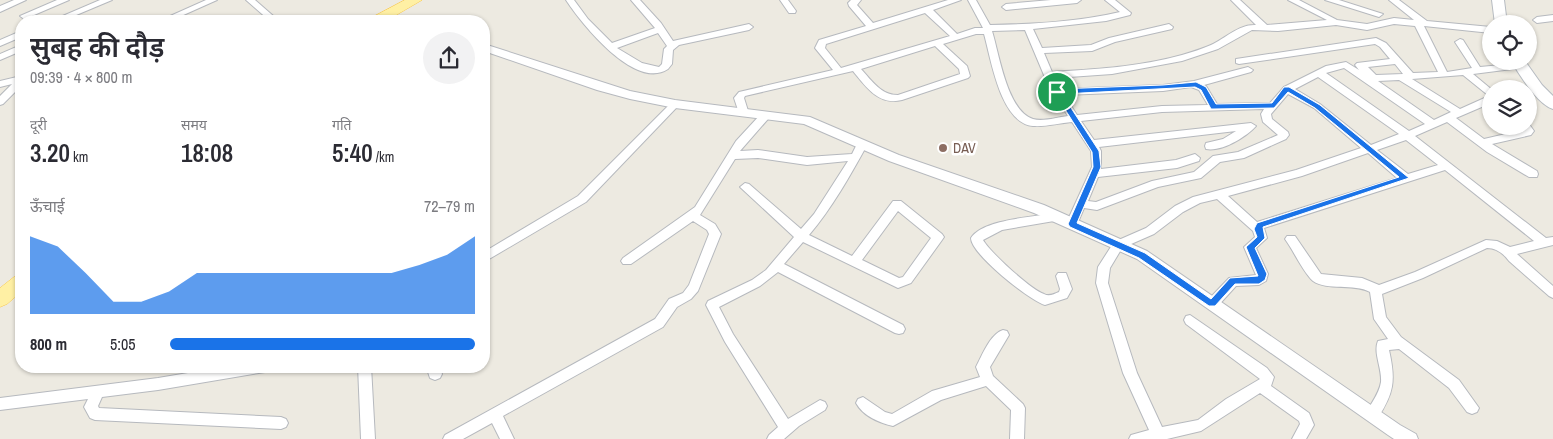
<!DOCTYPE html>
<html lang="hi">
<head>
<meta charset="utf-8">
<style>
  body { margin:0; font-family:"Archivo Narrow","Noto Sans Devanagari",sans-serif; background:#f2f2f3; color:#2b2b33; height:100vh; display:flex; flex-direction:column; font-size:19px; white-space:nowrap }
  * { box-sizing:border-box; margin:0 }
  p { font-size:16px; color:#7c7c81 }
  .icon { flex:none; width:28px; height:28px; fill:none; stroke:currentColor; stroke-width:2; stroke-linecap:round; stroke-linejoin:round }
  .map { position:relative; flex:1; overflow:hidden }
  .details { position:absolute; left:15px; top:15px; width:475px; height:358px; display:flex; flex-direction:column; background:#fff; border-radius:20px; box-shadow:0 1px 4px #0004 }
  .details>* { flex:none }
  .tools { position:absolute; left:1482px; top:15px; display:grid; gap:10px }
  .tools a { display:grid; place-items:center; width:55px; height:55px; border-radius:50%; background:#fff; box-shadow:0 1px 4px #0004; font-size:25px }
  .pin { position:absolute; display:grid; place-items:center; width:42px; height:42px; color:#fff; margin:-21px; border:2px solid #fff; border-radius:50%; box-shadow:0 1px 5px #0007 }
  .round { display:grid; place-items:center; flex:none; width:52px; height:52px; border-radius:26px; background:#f2f2f3 }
  .headline { display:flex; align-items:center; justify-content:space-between; height:85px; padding:0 15px }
  h1 { font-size:28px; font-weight:600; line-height:38px }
  .metrics { display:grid; grid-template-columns:repeat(3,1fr); gap:8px; height:85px; padding:5px 15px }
  .metrics div { display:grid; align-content:center }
  .metrics b { font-size:25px; font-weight:600 }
  .metrics small { font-size:14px; font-weight:400 }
  .metrics p { font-size:14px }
  .chart { height:140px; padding:10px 15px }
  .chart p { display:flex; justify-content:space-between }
  .chart svg { width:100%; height:90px; margin-top:5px; fill:#1a73e8; opacity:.7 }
  ul { padding:0 15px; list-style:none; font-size:16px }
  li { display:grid; grid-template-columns:80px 60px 1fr; align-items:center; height:38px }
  li i { height:12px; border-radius:6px; background:#1a73e8 }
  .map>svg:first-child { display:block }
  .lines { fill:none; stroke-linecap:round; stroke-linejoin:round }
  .minor-casing { stroke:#b6b9be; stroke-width:2 }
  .tertiary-casing { stroke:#b6b9be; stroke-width:2 }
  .secondary-casing { stroke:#b6bbc1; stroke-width:2 }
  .primary-casing { stroke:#f9c84e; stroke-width:1 }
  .minor { fill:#fff; fill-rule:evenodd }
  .tertiary { fill:#fff; fill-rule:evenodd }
  .secondary { fill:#fff; fill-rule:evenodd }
  .primary { fill:#fff0a4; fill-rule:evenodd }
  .route { fill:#1a73e8; stroke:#fff; fill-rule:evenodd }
  .education-dot { fill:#8d6e63; stroke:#fff; stroke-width:2 }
  .labels { text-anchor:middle; stroke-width:5; stroke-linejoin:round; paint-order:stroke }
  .education-label { font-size:14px; fill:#785e54; stroke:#fff; text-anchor:start }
</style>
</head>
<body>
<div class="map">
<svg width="1553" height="439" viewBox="0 0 1553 439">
  <rect width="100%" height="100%" fill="#edeae1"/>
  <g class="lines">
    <g class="minor-casing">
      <path id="minor" d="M14,0H26L0,12V6Z
        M57,0H69L27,18L24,19L20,16Z
        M100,0H112L62,21H51Z
        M206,0H217L170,21H159Z
        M246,0H255L279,21H270Z
        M566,0H574L588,19L612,43L655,28L631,0H640L661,23L673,41L749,24L753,27L749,30L679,45L673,50L672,64L668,69C635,91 581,23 566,0ZM658,33L667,46L664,49L662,64L659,67L642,63L617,48Z
        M780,0H788L796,11L795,13H789Z
        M851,0H861L857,5L873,23L948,0H961L933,10L957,34L975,28H983L968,0H976L990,25C1033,24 1078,22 1120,12L1105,0H1115L1131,13L1130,15L1106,21L1033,29L1042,48L1091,45L1109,38L1169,24L1173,27L1172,29L1115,42L1092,51L1044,53L1052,72C1095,69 1140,67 1182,55C1192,52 1202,49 1211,45C1226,38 1239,24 1256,25L1231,0H1240L1267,25L1327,20L1288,0H1299L1337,20L1367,24L1394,18L1414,20L1389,0H1399L1427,21L1491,27V33L1424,26L1447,72L1472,68L1455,42L1460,39L1463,40L1480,67L1523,63L1525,65L1520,68L1473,74L1491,89V103L1456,118L1484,139L1523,130L1520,126H1529V124L1534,131L1531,135L1492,144L1537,171L1538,174L1537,177H1529L1487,152L1447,122L1415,136L1546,238L1553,237V245L1517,254L1553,286V298L1549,296L1509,261C1504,254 1496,248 1487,248L1423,278L1382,294L1386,317L1401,337L1459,380L1479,408L1477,412L1472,414L1467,412L1449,388L1399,349L1389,350C1396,381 1394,393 1377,419L1372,421L1367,419L1365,415C1370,404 1379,395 1381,382C1382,368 1373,353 1378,341L1388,339L1374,319L1370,292C1354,283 1327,291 1313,281C1304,273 1294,252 1287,242L1285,239L1287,236H1295L1321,274L1362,278L1379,285L1415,272L1486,240L1497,241L1510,247L1534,241L1445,170L1264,228L1267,238L1256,248L1268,274L1266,281L1259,285L1236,286L1216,308L1212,309L1208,308L1206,304L1208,300L1229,278L1256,275L1244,247L1255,237L1253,231L1217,199L1200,203L1183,212L1154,234L1122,248L1110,268L1108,283L1137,373L1162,427L1198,420L1226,399L1260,379L1186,324L1184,320L1186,316L1190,315L1267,368L1274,377L1271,386L1309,413L1314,425L1306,439H1292L1300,424L1299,421L1260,393L1201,431L1167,439H1129L1131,435L1149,430L1123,373L1096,283L1098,267L1114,242L1146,228L1175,206L1193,197L1296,170L1361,148L1314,108L1288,94L1271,114L1272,119L1288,132L1289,135L1286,139L1244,158L1220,162L1201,178L1158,187L1097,210L1084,208L1076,227L1072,228L1066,224L1092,167L1091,151L1072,122C1060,123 1045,127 1033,126C1000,123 991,58 984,34H976L943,44L967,66L970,76L968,78L902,100C879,106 866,87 853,71L745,96L744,98L749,114L748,116H740L734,98L739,92L833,70L815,48L819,40L866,26L849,6L848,3ZM925,13L950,36L841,68L825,48L826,44ZM1394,24L1415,26L1438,72L1413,73L1386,43L1376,38L1236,59V63L1239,64L1375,44L1380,47L1390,59L1357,63L1355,65L1359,70L1346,62L1326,66L1284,87L1270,103L1217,104L1206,86L1204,85L1251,72L1253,70L1248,67L1194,81L1163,85L1060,89L1055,78L1112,74L1182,61L1218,49L1252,30L1278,31L1336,25L1367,30ZM1025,30L1049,87L1068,116C1058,117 1043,122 1033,119C1007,111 999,53 992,31ZM935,46L959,69L960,74L898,95C881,95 872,81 861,69ZM1395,64L1403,74L1376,75L1368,67ZM1344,68L1425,124L1409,131L1326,73ZM1463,75L1489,96L1460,109L1412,79ZM1318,77L1399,134L1371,145L1320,104L1295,89ZM1399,80L1451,112L1434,120L1378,81ZM1191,87L1199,90L1208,105L1162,106L1077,115L1064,95L1163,91ZM1264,109L1261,114L1263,122L1278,135L1238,152L1213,156L1194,172L1152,181L1096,202L1088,201L1098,177L1177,168L1199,161L1200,158L1195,154L1176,160L1101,169V151L1099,147L1236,131L1223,139L1206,143L1205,146L1206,149C1222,152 1246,137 1256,126L1251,123L1094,140L1081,121L1162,112ZM1406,140L1438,165L1408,174L1377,150ZM1368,153L1397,178L1257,222L1228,196L1302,176Z
        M1051,0H1081L1077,3L1006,10L1002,7L1006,4Z
        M1325,0H1339L1383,14L1379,17Z
        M1553,15V21L1537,23L1533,20L1537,17Z
        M21,31V37L0,46V40Z
        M21,45V51L0,60V54Z
        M21,76V86L3,104L0,105V96L12,84L0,87V81Z
        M675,101L680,104L678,106L586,202L484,262V252L578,196L672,102Z
        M764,114L769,117L768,119L740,151L758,150L807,157L852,154L858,142L862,141L867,145C850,176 832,208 809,235L852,256L893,201H901L942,234L944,237L942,240L911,283L898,288L803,242L784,264L903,325L905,329L903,333L899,334L895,333L778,272L760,286L719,307L733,334L788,419L820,400L825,402L827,406L825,410L799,426L784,439H767L769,435L778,427L725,342L706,305L708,301L752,280L766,270L794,237L740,187L745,183L749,184L801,229L814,214L848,161L807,165L758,158L735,159L700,215L715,224L721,234L698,291L691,299L677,307L663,327L503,416L514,439H500L492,423L463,439H443L445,435L655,319L669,299L683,293L689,285L709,234L707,230L693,221L631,264H623L621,261L623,258L695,207L736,141L760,115ZM898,211L931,238L903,277L899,278L862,260Z
        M1056,213L1062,217L1060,220L1002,230L983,240C990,252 1030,289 1044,294C1049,297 1054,294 1059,292L1060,289L1056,276L1058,273H1066L1072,289L1067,298L1045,305C1029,300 971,254 971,238C983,219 1035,217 1056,213Z
        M1003,330L1007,331L1009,335L990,367L993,376L1023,404L1025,408L1024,439H1010L1011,410L986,386L941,400L893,426C880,423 863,416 856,403L858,399L863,397L885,412L892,414L932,391L980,377L976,367C982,356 990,334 1003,330Z
        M230,366H271L270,370L265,372L158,390L102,397L98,406L99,408L281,417L286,419L288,423L286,427L281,429L95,420L90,418L84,407L88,399L0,410V398L158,378Z
        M358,366H371L375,439H361Z
        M426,366H439L442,374L440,378L435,380L430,378Z"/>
    </g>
    <g class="tertiary-casing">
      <path id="tertiary" d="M391,17L399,19L400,21H386L387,18Z
        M484,44L630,91L675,100L810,117L899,155L1044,205L1147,251L1400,425L1416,434L1418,439H1394L1388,435L1137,259L1034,213L889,161L804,124L675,108L630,99L597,90L484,51Z"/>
    </g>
    <g class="secondary-casing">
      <path id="secondary" d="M1492,0H1504L1507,24H1495Z
        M1511,61H1525L1542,85L1553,96V109C1537,104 1520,75 1511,61Z"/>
    </g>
    <g class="primary-casing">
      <path id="primary" d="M405,0H422L386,21H369L371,18Z
        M21,275V292L7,304L0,307V288L14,277Z"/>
    </g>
    <use href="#minor" class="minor"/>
    <use href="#tertiary" class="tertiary"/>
    <use href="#secondary" class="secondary"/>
    <use href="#primary" class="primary"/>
  </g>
  <path class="route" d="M1196,82L1206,87L1216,104L1272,103L1284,87H1289L1320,105L1409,178L1263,227L1265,238L1255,248L1267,274L1265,280L1259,284H1235L1215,306H1209L1139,258L1070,227L1068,224L1093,167L1092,152L1054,92L1057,89L1163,85ZM1195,87L1201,90L1211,109H1214L1274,108L1288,92L1315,108L1399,177L1257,223L1254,229L1257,237L1246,247L1258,276L1230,278L1211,299L1145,253L1077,223L1101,167L1099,151L1062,94Z"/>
  <circle class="education-dot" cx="943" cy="148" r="5"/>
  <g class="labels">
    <g class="education-label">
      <text x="953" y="153">DAV</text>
    </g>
  </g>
</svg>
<div class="tools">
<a><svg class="icon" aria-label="locate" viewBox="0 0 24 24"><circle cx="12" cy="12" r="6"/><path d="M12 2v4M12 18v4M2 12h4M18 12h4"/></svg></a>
<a><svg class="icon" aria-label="layers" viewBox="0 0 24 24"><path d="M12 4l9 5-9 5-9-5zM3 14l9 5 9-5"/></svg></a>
</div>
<div class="pin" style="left:1057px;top:92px;background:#1e9e55"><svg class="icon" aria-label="arrive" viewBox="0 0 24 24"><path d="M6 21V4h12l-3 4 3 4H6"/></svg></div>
<section class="details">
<div class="headline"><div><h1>सुबह की दौड़</h1><p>09:39 · 4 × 800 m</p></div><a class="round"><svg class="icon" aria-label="share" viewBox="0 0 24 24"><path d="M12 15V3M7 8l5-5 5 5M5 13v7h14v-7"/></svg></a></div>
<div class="metrics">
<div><p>दूरी</p><b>3.20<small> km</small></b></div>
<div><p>समय</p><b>18:08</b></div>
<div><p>गति</p><b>5:40<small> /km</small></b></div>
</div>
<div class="chart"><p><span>ऊँचाई</span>72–79 m</p>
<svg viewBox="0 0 160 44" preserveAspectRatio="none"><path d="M0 44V6L10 11L20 24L30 38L40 38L50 33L60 24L70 24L80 24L90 24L100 24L110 24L120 24L130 24L140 20L150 15L160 6V44z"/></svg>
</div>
<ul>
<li><b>800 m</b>5:05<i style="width:100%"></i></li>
</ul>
</section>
</div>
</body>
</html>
